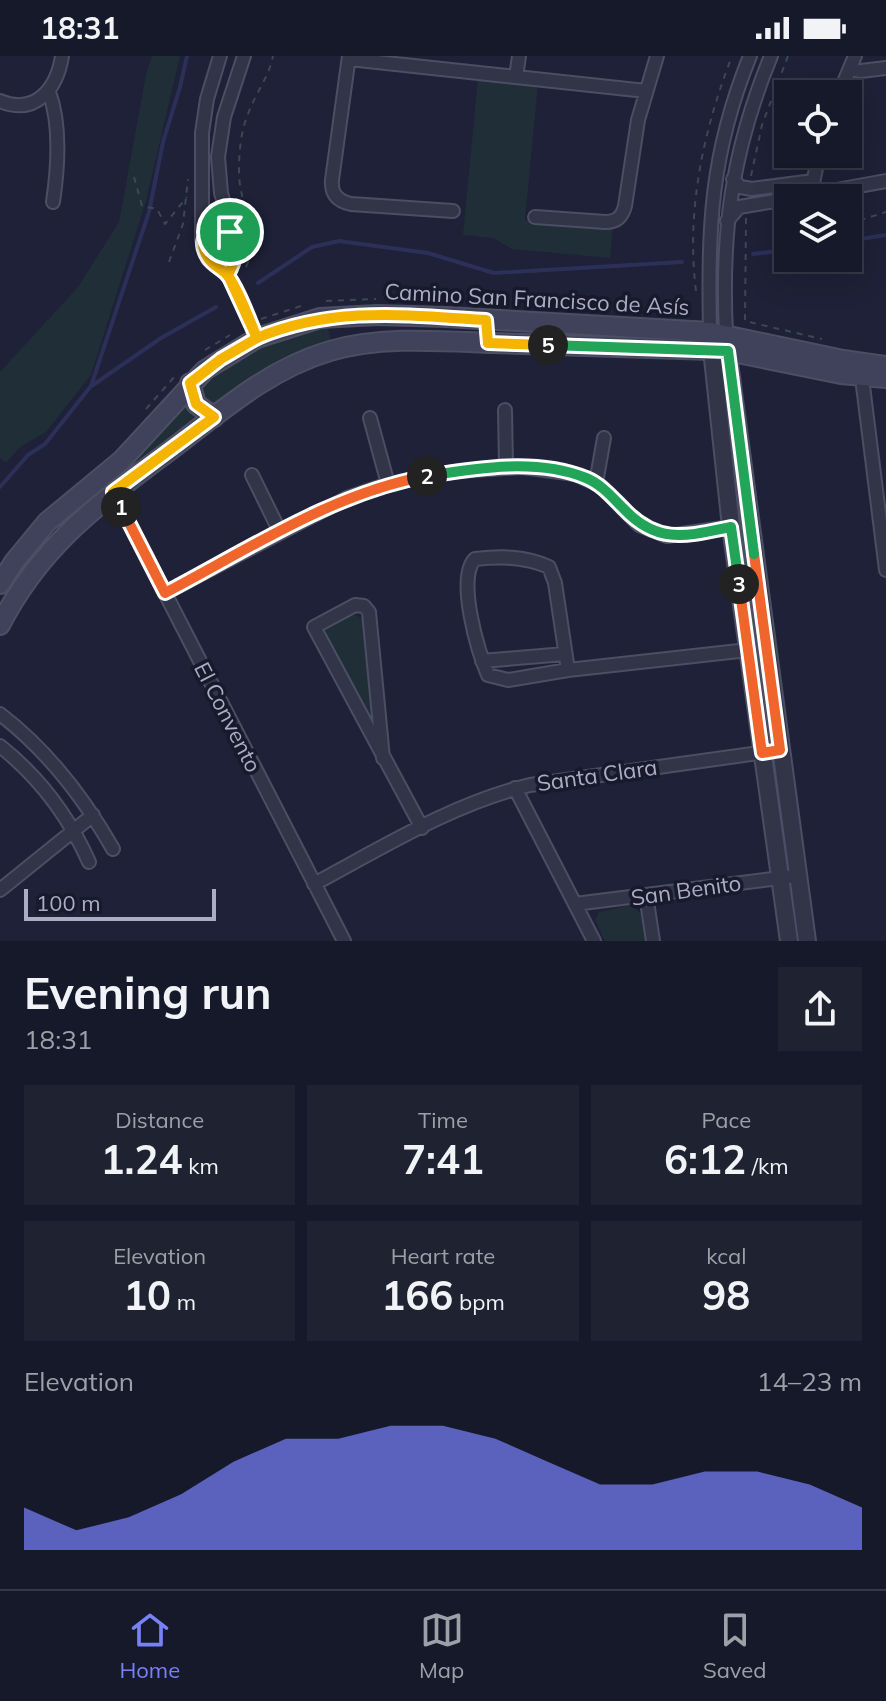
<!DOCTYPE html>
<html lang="en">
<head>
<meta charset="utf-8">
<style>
  body { margin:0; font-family:Mulish,sans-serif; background:#1f2231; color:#f1f3f6; height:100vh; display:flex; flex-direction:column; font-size:30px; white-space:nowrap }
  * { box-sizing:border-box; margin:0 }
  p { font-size:26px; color:#9ea0a8 }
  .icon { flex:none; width:44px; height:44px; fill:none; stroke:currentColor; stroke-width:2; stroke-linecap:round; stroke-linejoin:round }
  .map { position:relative; height:885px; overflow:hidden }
  .drawer { display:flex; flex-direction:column; background:#161929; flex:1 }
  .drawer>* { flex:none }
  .buttons { position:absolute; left:774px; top:24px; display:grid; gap:16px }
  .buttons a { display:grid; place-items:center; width:88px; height:88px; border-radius:0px; background:#161929; box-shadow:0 8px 32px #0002,0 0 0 2px #353846; font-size:40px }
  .scale { position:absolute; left:24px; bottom:20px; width:192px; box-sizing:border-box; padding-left:8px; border:4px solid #acadc5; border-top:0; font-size:22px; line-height:28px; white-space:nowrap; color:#acadc5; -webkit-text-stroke:6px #181a2c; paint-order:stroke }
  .pin { position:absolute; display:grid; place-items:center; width:68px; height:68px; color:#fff; margin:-34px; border:4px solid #fff; border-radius:50%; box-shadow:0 2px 8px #0007 }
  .km { position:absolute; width:40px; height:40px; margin:-20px; border-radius:50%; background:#222; color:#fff; font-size:22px; line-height:40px; text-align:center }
  .round { display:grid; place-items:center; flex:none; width:84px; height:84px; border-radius:0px; background:#1f2231 }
  .summary { display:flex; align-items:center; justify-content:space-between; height:136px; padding:0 24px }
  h1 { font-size:44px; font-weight:700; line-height:60px }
  .stats { display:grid; grid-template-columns:repeat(3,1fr); gap:12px; height:136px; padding:8px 24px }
  .stats div { display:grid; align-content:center; border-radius:0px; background:#1f2231; text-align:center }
  .stats b { font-size:40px; font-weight:700 }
  .stats small { font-size:22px; font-weight:400 }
  .stats p { font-size:22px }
  .chart { height:224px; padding:16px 24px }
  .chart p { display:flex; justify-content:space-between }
  .chart svg { width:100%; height:144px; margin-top:8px; fill:#7881fd; opacity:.7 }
  .status { display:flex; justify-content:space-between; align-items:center; height:56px; padding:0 40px; background:#161929; direction:ltr }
  .status svg { height:22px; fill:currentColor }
  .menu { display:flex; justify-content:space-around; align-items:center; height:112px; border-top:2px solid #353846; background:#161929; font-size:22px; color:#9ea0a8 }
  .menu a { display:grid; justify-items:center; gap:4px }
  .menu .current { color:#7881fd }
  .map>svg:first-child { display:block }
  .green { fill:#202e38 }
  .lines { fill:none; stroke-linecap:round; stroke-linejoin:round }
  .stream { stroke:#2c3059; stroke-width:4 }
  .minor-casing { stroke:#4c4e63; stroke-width:16 }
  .tertiary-casing { stroke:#4c4e63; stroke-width:20 }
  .secondary-casing { stroke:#4c4e63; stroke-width:22 }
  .path { stroke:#3b4953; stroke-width:2; stroke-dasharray:6 6; stroke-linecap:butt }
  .minor { stroke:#323448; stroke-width:12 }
  .tertiary { stroke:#323448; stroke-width:16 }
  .secondary { stroke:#40415b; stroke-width:18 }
  .split-1-casing { stroke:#fff; stroke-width:16 }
  .split-2-casing { stroke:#fff; stroke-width:16 }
  .split-3-casing { stroke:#fff; stroke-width:16 }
  .split-4-casing { stroke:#fff; stroke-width:16 }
  .split-5-casing { stroke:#fff; stroke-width:16 }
  .split-6-casing { stroke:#fff; stroke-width:16 }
  .split-1 { stroke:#f5b400; stroke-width:10 }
  .split-2 { stroke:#f0652b; stroke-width:10 }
  .split-3 { stroke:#22a559; stroke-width:10 }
  .split-4 { stroke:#f0652b; stroke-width:10 }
  .split-5 { stroke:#22a559; stroke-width:10 }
  .split-6 { stroke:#f5b400; stroke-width:10 }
  .labels { text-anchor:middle; stroke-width:7; stroke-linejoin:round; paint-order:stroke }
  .street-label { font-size:22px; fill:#acadc5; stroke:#181a2c }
</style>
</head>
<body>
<div class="status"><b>18:31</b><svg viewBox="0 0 49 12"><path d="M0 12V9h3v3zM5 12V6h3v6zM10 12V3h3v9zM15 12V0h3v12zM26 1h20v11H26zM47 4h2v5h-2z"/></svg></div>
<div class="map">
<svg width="886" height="885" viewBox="0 0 886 885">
  <rect width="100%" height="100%" fill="#1e2137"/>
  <path class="green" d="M152,0H180L146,145L91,319L46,376L20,391L6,407L0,402V316L78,231L119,166L146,18Z
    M478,22L538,28L525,164L613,173L610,202L512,193L493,182L463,179Z
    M327,270L331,283L325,291L218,349L203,346L200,329L216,314L284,278Z
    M725,310L773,686L770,690L768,688L720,311Z
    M183,344L202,361C128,416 45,466 0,550C0,510 149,377 183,344Z
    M351,557L364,563L376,665L371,668L324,580L327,570Z
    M632,849L641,858L645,885H605L595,864L599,856Z"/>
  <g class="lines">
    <path class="stream" d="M848,185L886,179
      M753,198L788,194
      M258,227L312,191L339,185L428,197L494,217L682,206
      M93,329L161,282L216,251
      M0,431L28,399L45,388L91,330L149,156L163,86L180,31L187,0"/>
    <g class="minor-casing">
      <path id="minor" d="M220,0L207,43L202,77V184L208,203L228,219L257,282
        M349,0L332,124C331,138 337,145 351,148L453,155
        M349,3L646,35
        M850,13L861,15L886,12
        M516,21L519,0
        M49,36C61,68 58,112 53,146
        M839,38L855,0
        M0,45C36,60 57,32 62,0
        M733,123L740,131L752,133L813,125
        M812,132L819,98
        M792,142L886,125
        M535,161L605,166C617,166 622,161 625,150L638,64L657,0
        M727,165L739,151L788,143
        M202,184C209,171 222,172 234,178
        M228,219L234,205L237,190L221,137L218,101L224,61L244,0
        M710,276C708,171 710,99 750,0
        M726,277C721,175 732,95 771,0
        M861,314L886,514
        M505,354L506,411
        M370,362L388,428
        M252,419L280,476
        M596,427L604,382
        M113,436L344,885
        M165,537L347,442L388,428L458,415L522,411L575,418L601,430L639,469L667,480L731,471
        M482,605L565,598
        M568,614L555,527L549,511C525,500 500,500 475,503C456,522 478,596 488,619L508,624L568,614L748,594
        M0,658C47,694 84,742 113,793
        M0,690C39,721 69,761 89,806
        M383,702L369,556L364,550L355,549L314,571L422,772
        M515,732L594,885
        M314,828C383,791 454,747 530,729L780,694
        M0,834L93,759
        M646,839L653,885
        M575,848L796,820"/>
    </g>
    <g class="tertiary-casing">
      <path id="tertiary" d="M711,284L731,471L789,885
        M726,284L807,885"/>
    </g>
    <g class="secondary-casing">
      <path id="secondary" d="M190,327L196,348L214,361
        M0,528L14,506L47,466L122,404L205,314L257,282L320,262L378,259L446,261L710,276L843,304L886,310
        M0,569C38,495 91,453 157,404C212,364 262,315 330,295C381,280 441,285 493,287C566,289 638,292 711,294L728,295L841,318L886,322"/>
    </g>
    <path class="path" d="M751,120L762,69L788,0
      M134,121L142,150L157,153L165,168L187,141
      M746,162L745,265L822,283
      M848,168L886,156
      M169,206L183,168L188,123
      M246,211C263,176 238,150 239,114C239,95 241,75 248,58C255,38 269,21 273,0
      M696,235C686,155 703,75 732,0
      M326,245L376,243
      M261,263L304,249
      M205,294L230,279
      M146,353L176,319"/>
    <use href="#minor" class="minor"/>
    <use href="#tertiary" class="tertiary"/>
    <use href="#secondary" class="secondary"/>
  </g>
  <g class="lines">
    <g class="split-1-casing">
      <path id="split-1" d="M121,451L113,436L214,361L196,348L190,327L221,303L257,282L228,219C235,205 239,193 234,178L230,176"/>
    </g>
    <g class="split-2-casing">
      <path id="split-2" d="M121,451L165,537C249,493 333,437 427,420"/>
    </g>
    <g class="split-3-casing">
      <path id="split-3" d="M427,420C477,412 537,402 586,422C601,428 612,441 624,453C658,489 687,480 731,471L739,528"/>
    </g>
    <g class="split-4-casing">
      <path id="split-4" d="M739,528L762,697L780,694L754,498"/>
    </g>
    <g class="split-5-casing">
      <path id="split-5" d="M548,289L728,295L754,498"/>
    </g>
    <g class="split-6-casing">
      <path id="split-6" d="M230,176C209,170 195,182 208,202C213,210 221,212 227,219C237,229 251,268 257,282C334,250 405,259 486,264L488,287L548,289"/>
    </g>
    <use href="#split-1" class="split-1"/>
    <use href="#split-2" class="split-2"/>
    <use href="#split-3" class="split-3"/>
    <use href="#split-4" class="split-4"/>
    <use href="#split-5" class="split-5"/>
    <use href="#split-6" class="split-6"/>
  </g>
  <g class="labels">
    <g class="street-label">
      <text transform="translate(537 243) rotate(3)" y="8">Camino San Francisco de Asís</text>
      <text transform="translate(228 661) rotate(63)" y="8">El Convento</text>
      <text transform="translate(597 719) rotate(-8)" y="8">Santa Clara</text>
      <text transform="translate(686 834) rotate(-8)" y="8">San Benito</text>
    </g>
  </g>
</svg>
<div class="buttons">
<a><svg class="icon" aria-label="locate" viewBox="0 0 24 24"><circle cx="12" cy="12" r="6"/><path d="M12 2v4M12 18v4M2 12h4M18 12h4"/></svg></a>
<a><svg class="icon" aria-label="layers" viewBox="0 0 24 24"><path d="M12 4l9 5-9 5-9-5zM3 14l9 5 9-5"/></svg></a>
</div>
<div class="scale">100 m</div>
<div class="pin" style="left:230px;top:176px;background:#1e9e55"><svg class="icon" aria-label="arrive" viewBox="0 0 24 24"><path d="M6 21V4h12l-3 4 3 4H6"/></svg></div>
<b class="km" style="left:121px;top:451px">1</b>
<b class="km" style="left:427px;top:420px">2</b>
<b class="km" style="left:739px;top:528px">3</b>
<b class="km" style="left:548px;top:289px">5</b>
</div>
<section class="drawer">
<div class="summary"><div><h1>Evening run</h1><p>18:31</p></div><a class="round"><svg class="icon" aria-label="share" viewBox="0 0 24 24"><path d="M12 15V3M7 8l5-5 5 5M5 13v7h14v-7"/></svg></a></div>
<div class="stats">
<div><p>Distance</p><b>1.24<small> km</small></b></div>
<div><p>Time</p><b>7:41</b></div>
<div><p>Pace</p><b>6:12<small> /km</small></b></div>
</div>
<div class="stats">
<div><p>Elevation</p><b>10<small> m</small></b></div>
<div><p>Heart rate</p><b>166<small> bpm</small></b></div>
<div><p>kcal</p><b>98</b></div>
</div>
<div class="chart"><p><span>Elevation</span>14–23 m</p>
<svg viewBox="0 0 160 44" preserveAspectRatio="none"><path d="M0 44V31L10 38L20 34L30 27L40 17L50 10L60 10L70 6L80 6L90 10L100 17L110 24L120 24L130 20L140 20L150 24L160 31V44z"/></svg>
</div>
</section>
<nav class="menu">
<a class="current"><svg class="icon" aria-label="home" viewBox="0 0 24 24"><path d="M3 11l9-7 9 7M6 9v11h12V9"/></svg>Home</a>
<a><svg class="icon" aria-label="map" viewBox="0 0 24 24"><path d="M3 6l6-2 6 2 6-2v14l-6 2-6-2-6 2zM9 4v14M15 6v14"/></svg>Map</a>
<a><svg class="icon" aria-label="saved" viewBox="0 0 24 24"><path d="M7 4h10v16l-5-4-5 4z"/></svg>Saved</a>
</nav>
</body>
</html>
